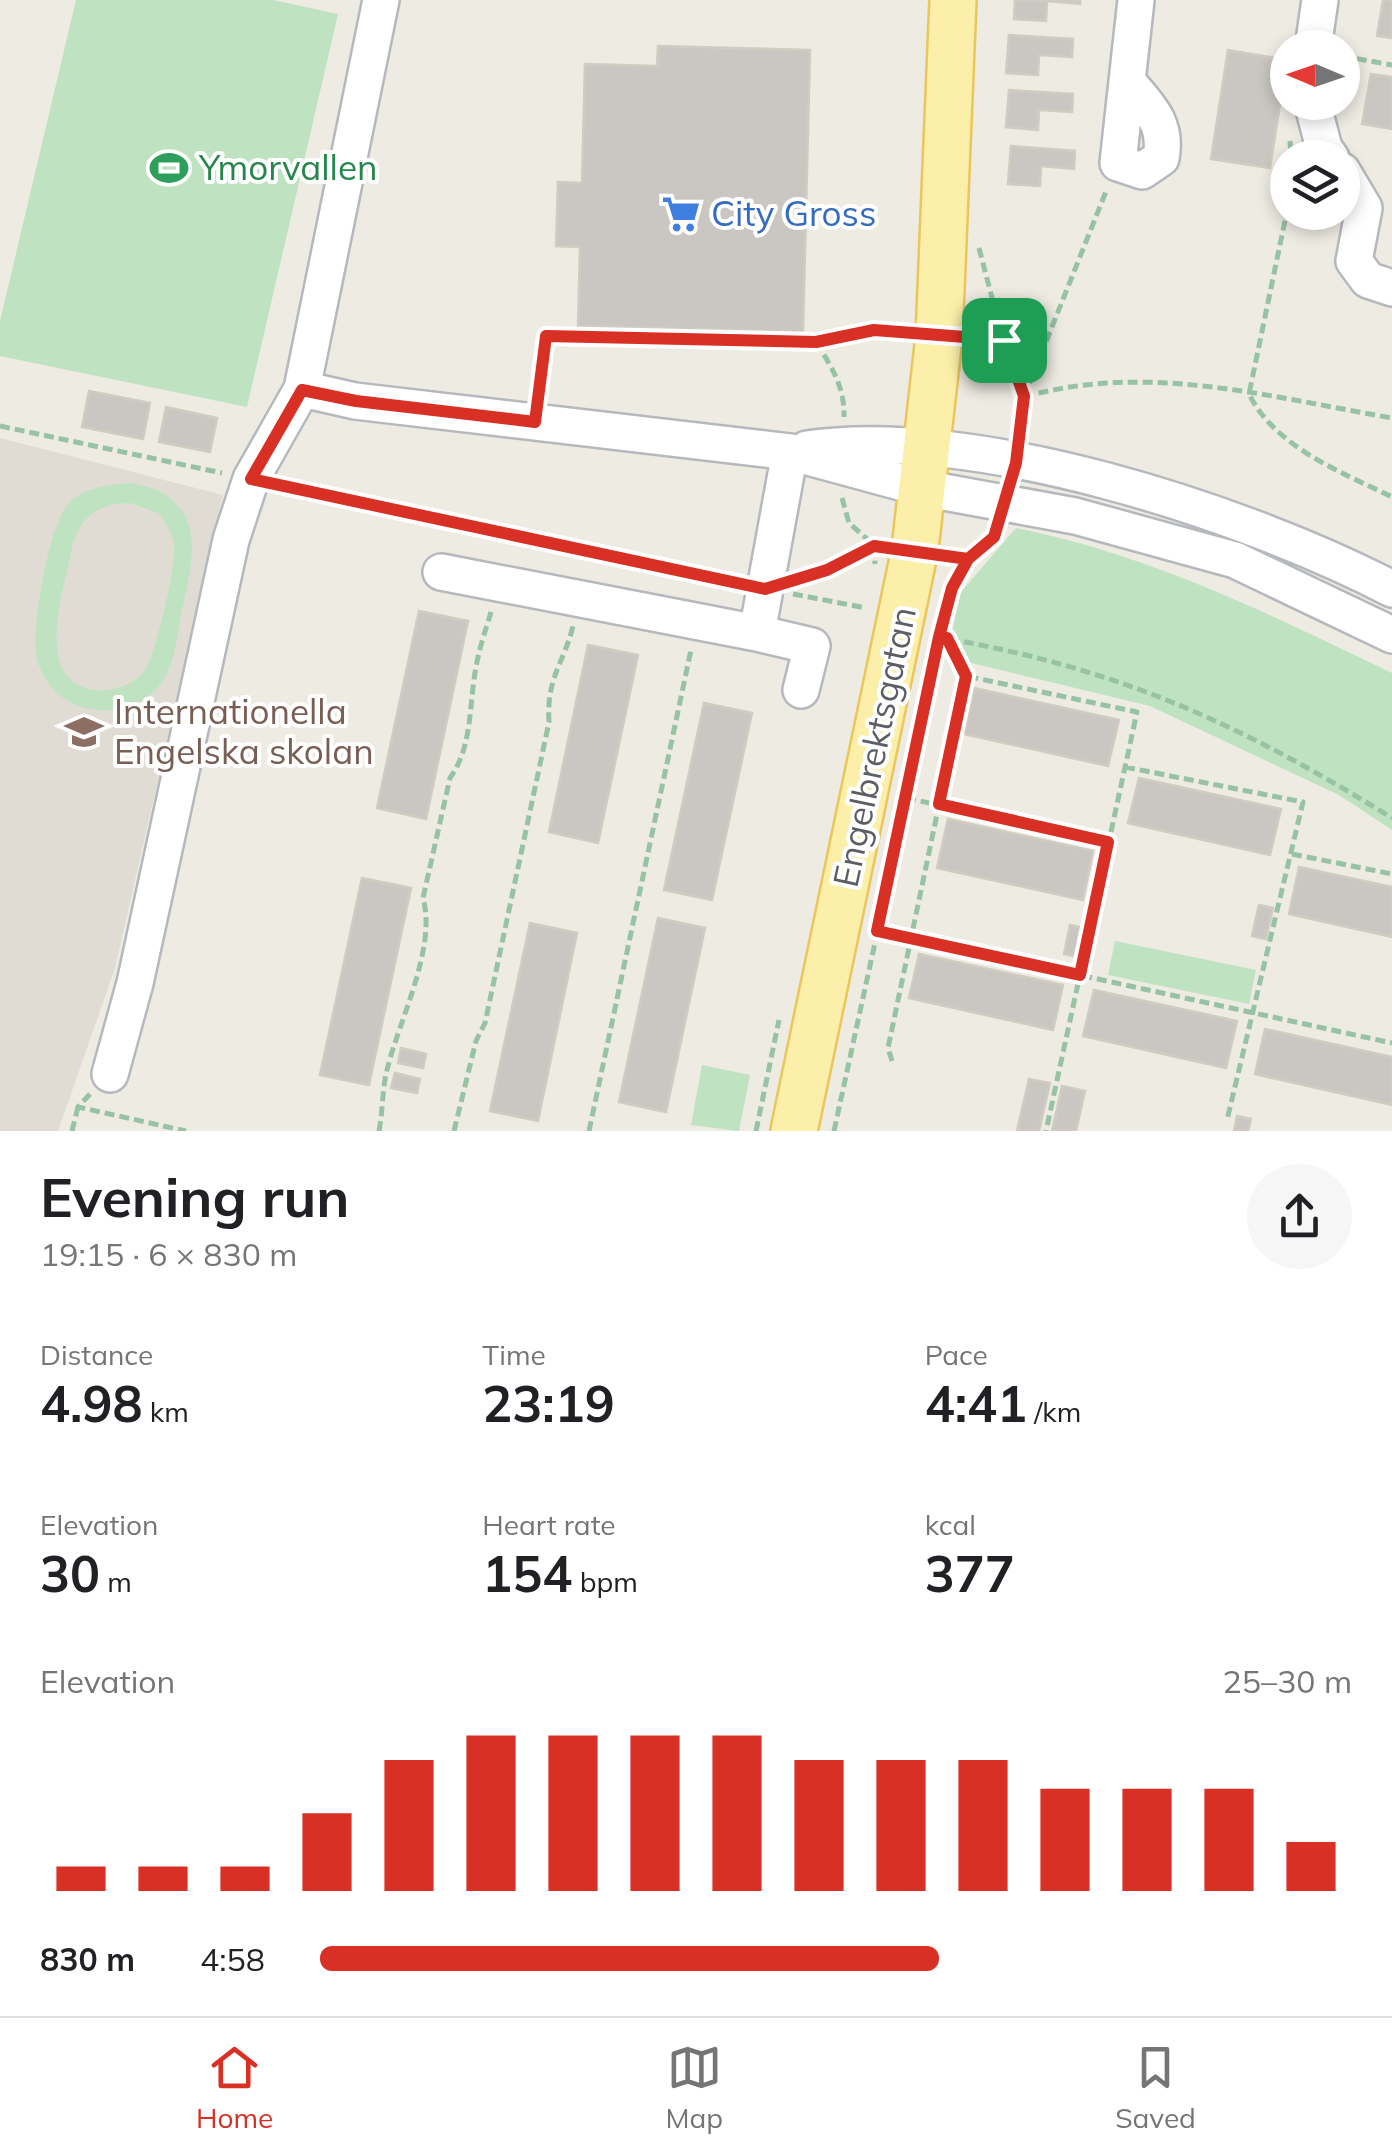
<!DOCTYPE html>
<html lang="en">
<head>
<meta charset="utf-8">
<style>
  body { margin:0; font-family:Mulish,sans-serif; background:#f6f6f6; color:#202124; height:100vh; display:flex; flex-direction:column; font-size:38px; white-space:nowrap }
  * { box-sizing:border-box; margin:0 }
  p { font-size:32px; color:#757577 }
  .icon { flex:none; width:55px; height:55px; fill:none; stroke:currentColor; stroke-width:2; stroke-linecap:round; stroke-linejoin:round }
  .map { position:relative; height:1131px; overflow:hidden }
  .side { display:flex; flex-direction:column; background:#fff; flex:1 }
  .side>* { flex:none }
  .needle { width:65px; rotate:272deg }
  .buttons { position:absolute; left:1270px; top:30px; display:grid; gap:20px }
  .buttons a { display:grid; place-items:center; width:90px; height:90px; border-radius:50%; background:#fff; box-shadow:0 5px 15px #0003; font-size:50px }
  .pin { position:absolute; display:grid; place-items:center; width:85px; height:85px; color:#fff; margin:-42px; border-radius:20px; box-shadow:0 5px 15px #0006 }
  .round { display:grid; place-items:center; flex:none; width:105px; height:105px; border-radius:52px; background:#f6f6f6 }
  .summary { display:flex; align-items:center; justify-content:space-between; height:170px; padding:0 40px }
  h1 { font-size:55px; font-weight:700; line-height:75px }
  .metrics { display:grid; grid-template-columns:repeat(3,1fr); gap:15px; height:170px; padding:10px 40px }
  .metrics div { display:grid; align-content:center }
  .metrics b { font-size:50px; font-weight:700 }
  .metrics small { font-size:28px; font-weight:400 }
  .metrics p { font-size:28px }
  .chart { height:280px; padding:20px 40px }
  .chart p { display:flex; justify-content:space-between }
  .chart svg { width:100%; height:180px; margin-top:10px; stroke:#d93025; stroke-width:6 }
  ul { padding:0 40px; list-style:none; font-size:32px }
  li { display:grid; grid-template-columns:160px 120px 1fr; align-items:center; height:75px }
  li i { height:25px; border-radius:12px; background:#d93025 }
  .tabs { display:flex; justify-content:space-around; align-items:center; height:140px; border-top:2px solid #e0e0e0; background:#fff; font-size:28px; color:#757577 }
  .tabs a { display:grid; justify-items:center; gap:5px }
  .tabs .selected { color:#d93025 }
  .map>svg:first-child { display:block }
  .education { fill:#e0dcd3 }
  .green { fill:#bfe3c0; fill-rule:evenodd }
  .building { fill:#cac7c2; stroke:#d1ccc1; stroke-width:2.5 }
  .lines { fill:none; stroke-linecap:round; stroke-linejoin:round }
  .minor-casing { stroke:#b5b8bc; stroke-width:40 }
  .major-casing { stroke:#ebc65d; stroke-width:50 }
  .path { stroke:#97c2a4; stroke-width:5; stroke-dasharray:10 5; stroke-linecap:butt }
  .minor { stroke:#fff; stroke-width:35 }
  .major { stroke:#fbefa9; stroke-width:45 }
  .route-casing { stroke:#fff; stroke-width:20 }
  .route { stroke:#d93025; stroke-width:12 }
  .labels { text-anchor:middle; stroke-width:8; stroke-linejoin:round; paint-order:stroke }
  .leisure-label { font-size:35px; fill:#27864d; stroke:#fff; text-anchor:start }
  .shop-label { font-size:35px; fill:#366cbe; stroke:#fff; text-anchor:start }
  .education-label { font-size:35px; fill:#785e54; stroke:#fff; text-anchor:start }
  .street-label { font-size:35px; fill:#5b5e62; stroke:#fff }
</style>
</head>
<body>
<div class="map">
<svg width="1392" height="1131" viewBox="0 0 1392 1131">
  <rect width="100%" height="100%" fill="#edebe2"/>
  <path class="education" d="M0,438L223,495L115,968L58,1131H0Z"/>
  <path class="green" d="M76,0H273L338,14L247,407L0,356V321Z
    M132,483C210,498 194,556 181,615C176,640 175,667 158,687C121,728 51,714 37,659C30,630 49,526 68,504C83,487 112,484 132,483ZM130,503L158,513C165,522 174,536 174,548C175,570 156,657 143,673C131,686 111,692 94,690C33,681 63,595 70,557C77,521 92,504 130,503Z
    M1016,528C1148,554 1272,615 1392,673V830L1339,795L1150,706L947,657L960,593Z
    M1115,941L1256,970L1249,1004L1108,975Z
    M702,1065L750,1075L739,1131L691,1125Z"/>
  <path class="building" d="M1015,0H1080V4L1047,1L1046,21L1014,19Z
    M1383,0H1392V38L1377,36Z
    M1009,35L1073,39L1072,57L1039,55L1038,75L1006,73Z
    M658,46L810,50L803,332L578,326L580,247L556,246L558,182L582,183L585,64L657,66Z
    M1228,50L1287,60L1270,168L1211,159Z
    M1371,74L1392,77V129L1362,124Z
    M1009,90L1073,94L1072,112L1039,110L1038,130L1006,127Z
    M1011,146L1075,151L1074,169L1041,166L1040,186L1008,184Z
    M89,391L150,403L143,439L82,427Z
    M166,407L217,418L210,452L159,442Z
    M419,611L468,621L426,819L377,808Z
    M588,645L638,655L598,843L549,832Z
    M974,688L1119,720L1108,766L964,734Z
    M704,703L752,713L712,900L664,890Z
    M1139,778L1281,809L1270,855L1128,823Z
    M948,819L1093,851L1083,900L937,868Z
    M1299,867L1392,887V937L1289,914Z
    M362,878L411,888L369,1085L320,1075Z
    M1259,905L1273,908L1266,939L1252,936Z
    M658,918L705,928L666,1112L619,1102Z
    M530,923L577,933L538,1121L490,1111Z
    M1070,925L1084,928L1077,957L1064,954Z
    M919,954L1063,985L1053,1030L909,998Z
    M1094,990L1237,1021L1226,1068L1083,1036Z
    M1265,1029L1392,1057V1105L1255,1074Z
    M401,1048L426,1054L423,1068L398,1063Z
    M395,1073L420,1079L417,1093L391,1088Z
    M1029,1079L1050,1083L1039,1131H1017Z
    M1062,1086L1085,1091L1076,1131H1052Z
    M1237,1116L1251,1119L1248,1131H1234Z"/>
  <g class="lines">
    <g class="minor-casing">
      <path id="minor" d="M1313,48L1320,0
        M1127,81C1148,106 1168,123 1161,158L1142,171L1118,163L1136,0
        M1312,102L1324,148L1331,158
        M1342,171L1364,208L1354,261L1368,280L1392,288
        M302,389L381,0
        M807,449C973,424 1244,512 1392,589
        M441,572L757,633L790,452
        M757,633L812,646L801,690
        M110,1074L135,983L231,540L251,479L302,389L355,401L790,452L922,488L1075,516L1235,560L1392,635"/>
    </g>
    <g class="major-casing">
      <path id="major" d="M794,1131L915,549L939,337L953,0"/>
    </g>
    <path class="path" d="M1342,56L1392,65
      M1290,141L1291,158
      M1288,206L1249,394C1275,447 1341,472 1392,497
      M979,248L1003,340L1024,397L1019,434
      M971,338L1003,340
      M816,342C831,366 845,387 844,417
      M539,393L546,336L816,342L875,330L906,333
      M1024,397C1147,362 1269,397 1392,418
      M1024,397L1107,189
      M0,426L222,473
      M282,486L736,583
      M842,498L849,523L874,545L875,564
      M946,555L968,559
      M794,580L881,546
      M793,594L866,608
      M947,638L966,676L1137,712L1046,1131
      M949,639C1123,670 1242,725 1392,818
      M1125,767L1303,802L1227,1120
      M906,798L1109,842
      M1292,854L1392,874
      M877,931L1392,1043
      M892,1061L888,1048L966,676
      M90,1094L78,1107L186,1131
      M72,1131L78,1107
      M379,1131C383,1111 382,1089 387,1070C399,1020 437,948 423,898L450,778C472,747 469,709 475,673C478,652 485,632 491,612
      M454,1131L476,1041L485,1023L549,722C546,678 564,663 573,626
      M589,1131L691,650
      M756,1131L779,1020
      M834,1131L952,589L968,559L994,537L997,527"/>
    <use href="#minor" class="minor"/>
    <use href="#major" class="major"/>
  </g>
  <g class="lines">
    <g class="route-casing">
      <path id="route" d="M1004,340L874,330L816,342L546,336L535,422L356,401L302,390L251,479L765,589L827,570L874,546L968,559L952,588L939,637L947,638L966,676L939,804L1108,842L1080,975L877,931L939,637L952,588L968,559L994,537L1016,463L1024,396L1004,340"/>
    </g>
    <use href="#route" class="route"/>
  </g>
  <defs>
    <g id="stadium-bare" transform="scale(3)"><path d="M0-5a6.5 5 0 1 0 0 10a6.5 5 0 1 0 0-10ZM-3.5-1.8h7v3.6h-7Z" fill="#2e9e5b" stroke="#fff" stroke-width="2.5" paint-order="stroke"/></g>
    <g id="supermarket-bare" transform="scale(3)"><path d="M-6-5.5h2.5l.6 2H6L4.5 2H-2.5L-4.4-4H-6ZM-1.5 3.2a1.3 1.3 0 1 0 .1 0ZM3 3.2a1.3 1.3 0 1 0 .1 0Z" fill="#3f7fe0" stroke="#fff" stroke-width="2.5" paint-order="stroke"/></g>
    <g id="school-bare" transform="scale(3)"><path d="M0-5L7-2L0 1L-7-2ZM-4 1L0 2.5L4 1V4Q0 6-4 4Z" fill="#8d6e63" stroke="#fff" stroke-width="2.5" paint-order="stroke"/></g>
  </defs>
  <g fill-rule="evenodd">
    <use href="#stadium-bare" x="169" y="168"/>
    <use href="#supermarket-bare" x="681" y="214"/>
    <use href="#school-bare" x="84" y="732"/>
  </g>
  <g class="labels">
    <g class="leisure-label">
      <text x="199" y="180">Ymorvallen</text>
    </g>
    <g class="shop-label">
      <text x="711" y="226">City Gross</text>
    </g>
    <g class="education-label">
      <text x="114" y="724">Internationella<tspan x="114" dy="40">Engelska skolan</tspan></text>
    </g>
    <g class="street-label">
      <text transform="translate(875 747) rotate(-78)" y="12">Engelbrektsgatan</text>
    </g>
  </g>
</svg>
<div class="buttons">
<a><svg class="needle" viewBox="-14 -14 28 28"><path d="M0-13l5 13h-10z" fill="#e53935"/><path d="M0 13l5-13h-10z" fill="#757577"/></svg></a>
<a><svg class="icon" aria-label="layers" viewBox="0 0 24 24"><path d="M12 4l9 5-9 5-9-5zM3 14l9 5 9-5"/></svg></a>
</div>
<div class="pin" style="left:1004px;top:340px;background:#1e9e55"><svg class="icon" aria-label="arrive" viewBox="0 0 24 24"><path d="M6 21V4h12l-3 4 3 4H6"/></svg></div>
</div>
<section class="side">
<div class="summary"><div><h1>Evening run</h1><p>19:15 · 6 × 830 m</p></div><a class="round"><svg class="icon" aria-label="share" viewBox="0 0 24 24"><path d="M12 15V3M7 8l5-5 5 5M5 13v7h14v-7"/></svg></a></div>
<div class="metrics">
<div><p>Distance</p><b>4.98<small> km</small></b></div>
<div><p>Time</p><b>23:19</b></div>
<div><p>Pace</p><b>4:41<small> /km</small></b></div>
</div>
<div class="metrics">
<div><p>Elevation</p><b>30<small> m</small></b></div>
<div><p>Heart rate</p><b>154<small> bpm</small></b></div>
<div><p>kcal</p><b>377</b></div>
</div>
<div class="chart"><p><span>Elevation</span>25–30 m</p>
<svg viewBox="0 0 160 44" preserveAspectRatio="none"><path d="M5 44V38M15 44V38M25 44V38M35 44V25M45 44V12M55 44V6M65 44V6M75 44V6M85 44V6M95 44V12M105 44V12M115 44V12M125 44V19M135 44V19M145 44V19M155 44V32"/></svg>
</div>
<ul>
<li><b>830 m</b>4:58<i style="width:60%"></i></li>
</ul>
</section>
<nav class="tabs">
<a class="selected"><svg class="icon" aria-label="home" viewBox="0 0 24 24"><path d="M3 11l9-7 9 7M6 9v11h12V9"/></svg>Home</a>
<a><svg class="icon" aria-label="map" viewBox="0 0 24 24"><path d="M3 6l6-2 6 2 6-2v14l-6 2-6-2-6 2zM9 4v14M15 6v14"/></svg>Map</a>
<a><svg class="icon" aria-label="saved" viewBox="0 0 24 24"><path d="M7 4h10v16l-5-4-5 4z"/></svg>Saved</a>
</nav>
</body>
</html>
